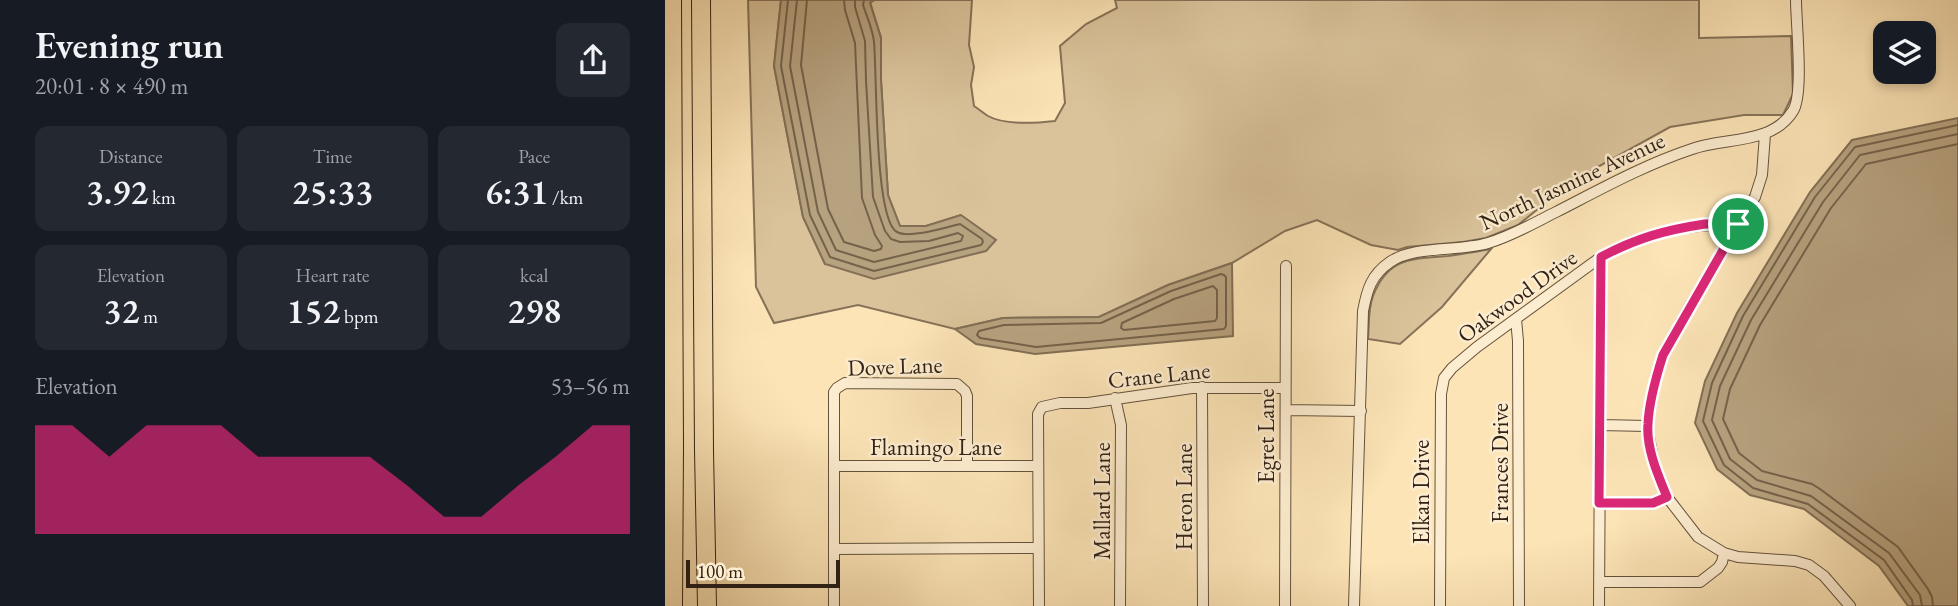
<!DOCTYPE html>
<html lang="en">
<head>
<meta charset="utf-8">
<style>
  body { margin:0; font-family:"EB Garamond",serif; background:#242831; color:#f1f3f6; height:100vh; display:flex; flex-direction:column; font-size:26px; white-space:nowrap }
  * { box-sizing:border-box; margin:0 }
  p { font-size:23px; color:#9ea1a6 }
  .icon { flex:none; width:38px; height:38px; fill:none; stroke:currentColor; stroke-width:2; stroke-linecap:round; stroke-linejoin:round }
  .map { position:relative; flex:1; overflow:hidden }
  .details { display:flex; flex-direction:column; background:#171b24; width:665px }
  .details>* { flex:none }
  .buttons { position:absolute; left:1208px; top:21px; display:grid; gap:14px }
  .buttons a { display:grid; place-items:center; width:63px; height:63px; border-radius:14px; background:#171b24; box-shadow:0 4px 10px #0003; font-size:35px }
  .scale { position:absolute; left:21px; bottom:18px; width:154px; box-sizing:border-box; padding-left:7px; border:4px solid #322215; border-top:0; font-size:19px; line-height:24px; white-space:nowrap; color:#322215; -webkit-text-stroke:5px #fdedd0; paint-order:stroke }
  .pin { position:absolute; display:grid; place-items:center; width:60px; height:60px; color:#fff; margin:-30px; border:4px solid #fff; border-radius:50%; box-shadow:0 2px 7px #0007 }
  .round { display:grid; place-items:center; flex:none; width:74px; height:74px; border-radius:14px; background:#242831 }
  .head { display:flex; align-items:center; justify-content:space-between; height:119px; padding:0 35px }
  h1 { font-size:38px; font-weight:600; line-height:52px }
  .figures { display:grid; grid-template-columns:repeat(3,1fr); gap:10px; height:119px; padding:7px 35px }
  .figures div { display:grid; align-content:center; border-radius:14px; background:#242831; text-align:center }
  .figures b { font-size:35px; font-weight:600 }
  .figures small { font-size:19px; font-weight:400 }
  .figures p { font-size:19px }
  .chart { height:196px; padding:14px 35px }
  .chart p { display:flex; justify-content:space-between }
  .chart svg { width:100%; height:126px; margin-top:7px; fill:#db2777; opacity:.7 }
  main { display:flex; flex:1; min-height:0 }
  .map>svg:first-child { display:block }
  .green { fill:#dac39b; stroke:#867258; stroke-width:2 }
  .water { fill:#b7a27f; stroke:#826f55; stroke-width:2 }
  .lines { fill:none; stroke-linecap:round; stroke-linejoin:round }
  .shore { stroke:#74624a; stroke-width:2 }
  .street-casing { stroke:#64523d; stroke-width:12 }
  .highway-casing { stroke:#322215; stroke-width:20 }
  .street { stroke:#fdedd0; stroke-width:10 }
  .highway { stroke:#fce4b6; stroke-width:18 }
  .route-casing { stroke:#fff; stroke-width:14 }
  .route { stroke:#db2777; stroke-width:9 }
  .labels { text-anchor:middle; stroke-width:5; stroke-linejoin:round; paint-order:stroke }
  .street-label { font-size:23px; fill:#322215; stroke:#fdedd0 }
</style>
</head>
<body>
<main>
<section class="details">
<div class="head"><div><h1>Evening run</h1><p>20:01 · 8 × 490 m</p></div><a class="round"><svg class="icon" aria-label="share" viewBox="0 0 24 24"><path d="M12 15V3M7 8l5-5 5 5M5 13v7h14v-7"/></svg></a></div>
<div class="figures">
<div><p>Distance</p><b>3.92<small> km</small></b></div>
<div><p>Time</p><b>25:33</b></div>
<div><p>Pace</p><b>6:31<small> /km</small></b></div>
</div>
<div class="figures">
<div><p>Elevation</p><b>32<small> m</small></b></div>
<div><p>Heart rate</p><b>152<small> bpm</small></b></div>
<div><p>kcal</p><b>298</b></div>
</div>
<div class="chart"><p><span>Elevation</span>53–56 m</p>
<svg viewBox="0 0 160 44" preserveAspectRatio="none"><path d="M0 44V6L10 6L20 17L30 6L40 6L50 6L60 17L70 17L80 17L90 17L100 27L110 38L120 38L130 27L140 17L150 6L160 6V44z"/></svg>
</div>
</section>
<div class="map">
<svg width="1293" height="606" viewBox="0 0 1293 606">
  <rect width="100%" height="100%" fill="#fce4b6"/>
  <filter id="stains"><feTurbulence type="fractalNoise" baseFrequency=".00286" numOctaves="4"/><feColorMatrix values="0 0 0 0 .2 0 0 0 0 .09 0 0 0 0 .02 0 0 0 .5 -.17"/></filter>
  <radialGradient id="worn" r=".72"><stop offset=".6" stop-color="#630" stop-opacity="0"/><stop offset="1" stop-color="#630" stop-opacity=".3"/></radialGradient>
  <path class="green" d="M83,0H116L109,66L138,217L160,264L296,215L261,226H235L223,195L216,80V38L205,2L209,0H307L304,45L309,67L306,85L309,106C314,109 318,113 323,116C339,125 372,123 390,121L400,103L395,46L421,24L452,8L450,0H1034V38L1126,36L1128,94L1118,115H1079L1005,127L909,180L853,225L821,238L798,242L742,247L733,250L706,245L652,220L620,231L567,263L503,285L434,317L338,318L290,329L193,305L109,323L91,287Z
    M826,249L777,307L735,344L703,339C704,326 703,308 708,296C723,257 747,259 783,256C797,254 811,252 826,249Z"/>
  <path class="water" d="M116,0H209L205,3L216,38V80L223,195L235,226H261L296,215L331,240L321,251L209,279L160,264L138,217L109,66Z
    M1293,118V606H1243L1214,566L1139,509L1085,495L1052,469L1030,423L1040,381L1072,313L1145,192L1187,140Z
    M567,263L568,336L370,354L311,344L290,329L338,318L434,317L503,285Z"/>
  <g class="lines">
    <path class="shore" d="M123,0L116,66L145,215L165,257L209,271L316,245L318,242L317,239L295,224C281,227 245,239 232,232C209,220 212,71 209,42C208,30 202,17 198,5L199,0
      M132,0L125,66L153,212L171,250L209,262L296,241L298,236L293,233L264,241L235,242L226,239L220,231L208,197L201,81L200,41L190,7V0
      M142,0L136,65L163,209L179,242L209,251L216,249L217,246L210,235L197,198L190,43L180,10L179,0
      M556,274L559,275L561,277V326L559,329L371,347L315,338L312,335L314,331L339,325L436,323L506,291Z
      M548,286L552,290V318L550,321L459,330L456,328L457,323L509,299Z
      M1248,606L1247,600L1219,560L1143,504L1088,488L1059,465L1038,421L1047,383L1078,316L1150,197L1190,147L1293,125
      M1257,606L1255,595L1224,553L1146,496L1092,480L1065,459L1047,420L1055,386L1086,320L1158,202L1195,155L1293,134
      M1268,606L1267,597L1263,589L1233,547L1155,489L1147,484L1097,471L1074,453L1058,419L1065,389L1095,325L1166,208L1201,164L1293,144"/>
    <g class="street-casing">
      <path id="street" d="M1100,134L1097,175L1090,197L1025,306L998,355L991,376L982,426L989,464L1002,497L1033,537L1059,553L1073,557L1130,561L1144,565L1159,576L1185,606
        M851,319L853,341L854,606
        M537,387L538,606
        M450,398L456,425L455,606
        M621,410L696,411
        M935,425L982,426
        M169,466H373
        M934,503H988L1002,497
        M169,549L373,548
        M934,582H1035L1053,568L1057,562L1059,553
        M169,606V392L172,388L180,383L292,384L300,391L302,396V466
        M374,606L373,414L377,407L395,403H423L527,388H620
        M620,606L621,266
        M689,606L698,311C702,290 706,275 725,262C749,245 794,252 823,243C847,236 869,223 891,212C936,189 979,165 1027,149C1060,137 1107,145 1128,111C1139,94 1131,23 1131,0
        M775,606L776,394L779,378L787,368L812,347L936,257C981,233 1022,224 1073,224
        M934,606L936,257"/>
    </g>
    <g class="highway-casing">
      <path id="highway" d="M7,0L9,447L8,606
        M36,0L39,450L42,606"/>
    </g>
    <use href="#street" class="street"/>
    <use href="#highway" class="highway"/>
  </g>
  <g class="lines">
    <g class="route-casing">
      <path id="route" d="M1040,224H1073L998,355C991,377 984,401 983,424C981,448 993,475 1002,497L988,503H934L936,257C972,238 1000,230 1040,224Z"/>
    </g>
    <use href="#route" class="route"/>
  </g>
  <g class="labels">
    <g class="street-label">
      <text transform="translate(907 181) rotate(-25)" y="8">North Jasmine Avenue</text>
      <text transform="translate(852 296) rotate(-36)" y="8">Oakwood Drive</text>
      <text transform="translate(230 366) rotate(-2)" y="8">Dove Lane</text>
      <text transform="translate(494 375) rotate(-6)" y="8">Crane Lane</text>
      <text transform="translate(601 436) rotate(-90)" y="8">Egret Lane</text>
      <text x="271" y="455">Flamingo Lane</text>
      <text transform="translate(835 463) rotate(-90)" y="8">Frances Drive</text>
      <text transform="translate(756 492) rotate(-90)" y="8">Elkan Drive</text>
      <text transform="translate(519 497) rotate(-90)" y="8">Heron Lane</text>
      <text transform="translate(437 501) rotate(-90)" y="8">Mallard Lane</text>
    </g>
  </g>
  <rect width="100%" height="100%" filter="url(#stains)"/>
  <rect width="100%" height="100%" fill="url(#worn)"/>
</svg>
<div class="buttons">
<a><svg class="icon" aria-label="layers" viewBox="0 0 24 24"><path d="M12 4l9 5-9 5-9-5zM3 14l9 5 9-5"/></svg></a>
</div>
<div class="scale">100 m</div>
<div class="pin" style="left:1073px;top:224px;background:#1e9e55"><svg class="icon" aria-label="arrive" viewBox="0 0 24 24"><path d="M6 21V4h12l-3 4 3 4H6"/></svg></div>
</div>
</main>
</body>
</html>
